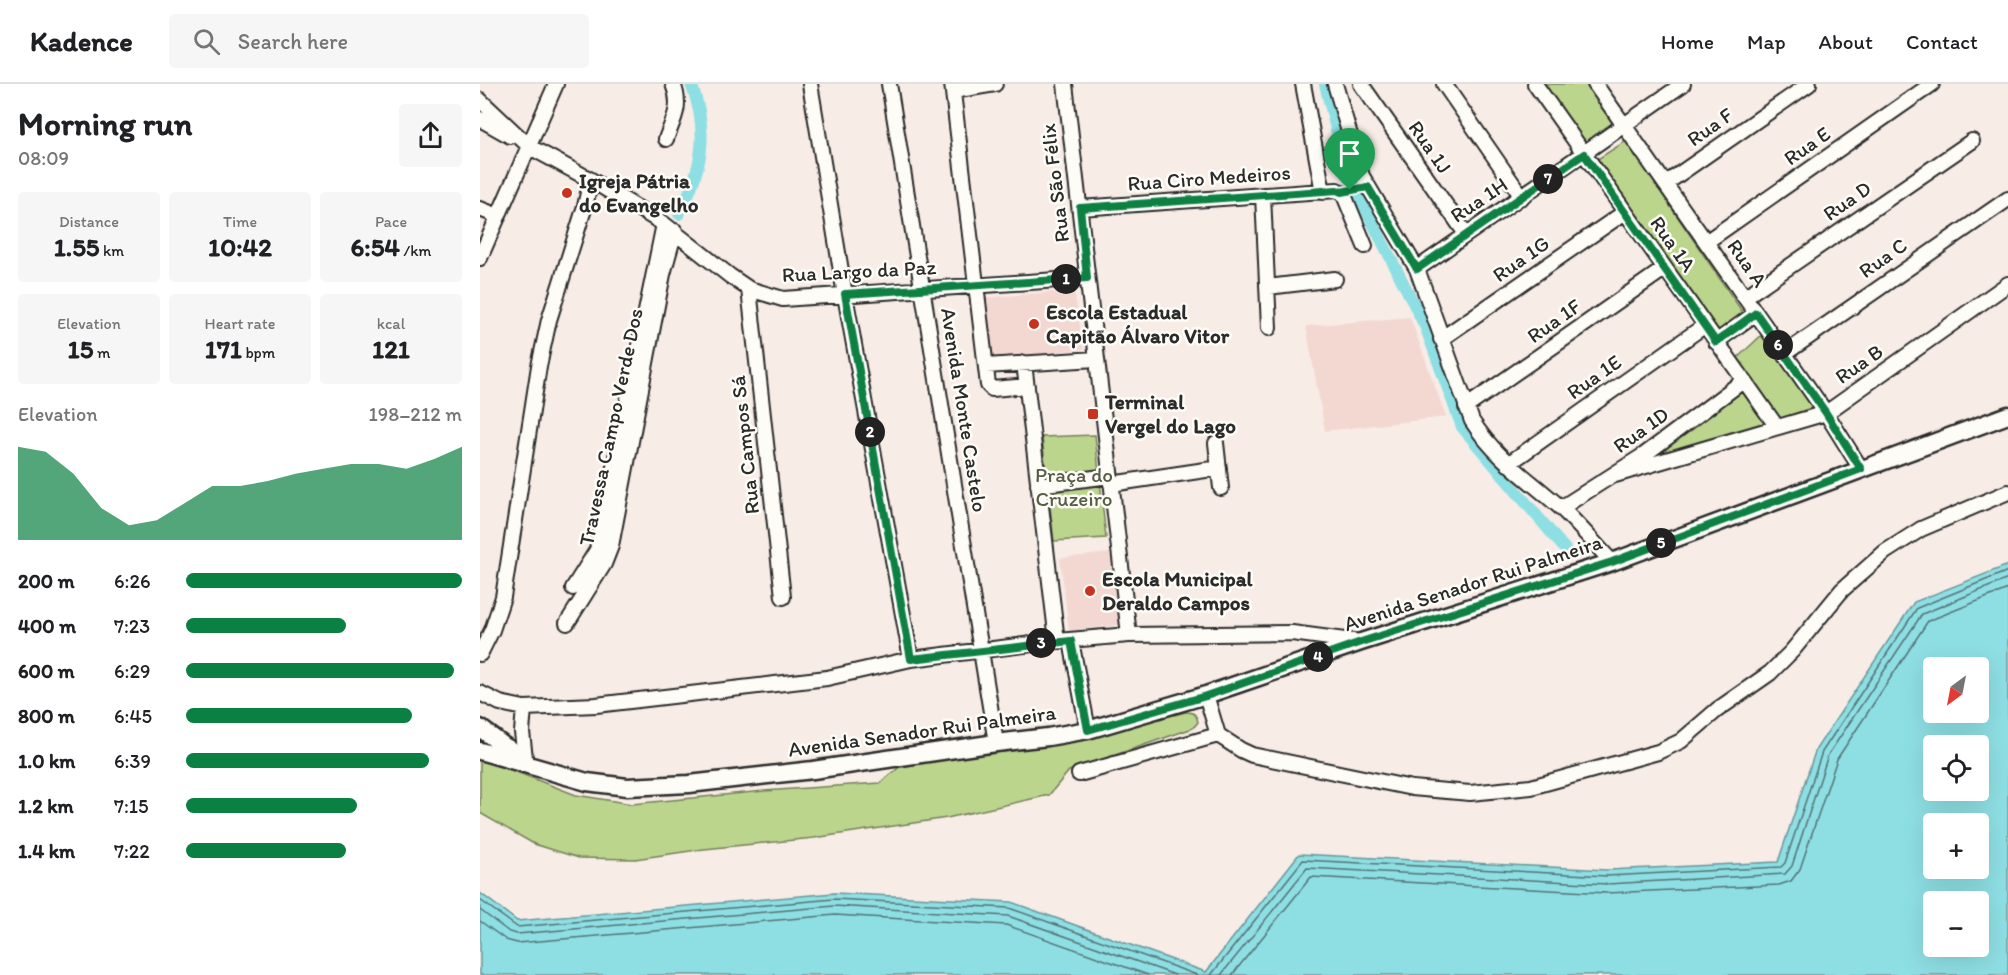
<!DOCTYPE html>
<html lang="en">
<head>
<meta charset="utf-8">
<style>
  body { margin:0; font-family:Itim,sans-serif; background:#f6f6f6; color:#202124; height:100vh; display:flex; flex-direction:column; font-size:22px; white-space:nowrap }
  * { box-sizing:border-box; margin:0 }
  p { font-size:20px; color:#757577 }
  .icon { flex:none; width:33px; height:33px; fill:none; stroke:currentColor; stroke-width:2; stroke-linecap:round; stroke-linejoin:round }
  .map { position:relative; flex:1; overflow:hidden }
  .sheet { display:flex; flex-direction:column; background:#fff; width:480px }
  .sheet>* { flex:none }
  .needle { width:39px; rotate:212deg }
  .controls { position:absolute; left:1443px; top:573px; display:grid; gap:12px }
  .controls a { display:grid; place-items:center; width:66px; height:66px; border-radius:6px; background:#fff; box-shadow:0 6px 24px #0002; font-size:30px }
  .pin { position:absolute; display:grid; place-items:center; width:51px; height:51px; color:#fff; margin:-62px -26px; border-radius:50% 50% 50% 0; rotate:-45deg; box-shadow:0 0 6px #0007 }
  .pin .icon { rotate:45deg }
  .km { position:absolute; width:30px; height:30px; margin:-15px; border-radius:50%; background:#222; color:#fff; font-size:16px; line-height:30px; text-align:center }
  .round { display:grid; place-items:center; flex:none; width:63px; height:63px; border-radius:6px; background:#f6f6f6 }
  .summary { display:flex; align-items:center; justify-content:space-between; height:102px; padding:0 18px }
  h1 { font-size:33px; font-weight:700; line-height:45px }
  .stats { display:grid; grid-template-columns:repeat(3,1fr); gap:9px; height:102px; padding:6px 18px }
  .stats div { display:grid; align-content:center; border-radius:6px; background:#f6f6f6; text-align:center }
  .stats b { font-size:26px; font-weight:700 }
  .stats small { font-size:16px; font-weight:400 }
  .stats p { font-size:16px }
  .chart { height:168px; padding:12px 18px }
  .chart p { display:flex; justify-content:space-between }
  .chart svg { width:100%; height:108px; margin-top:6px; fill:#0b8043; opacity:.7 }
  ul { padding:0 18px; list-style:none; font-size:20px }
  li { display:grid; grid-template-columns:96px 72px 1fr; align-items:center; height:45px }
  li i { height:15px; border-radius:8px; background:#0b8043 }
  header { display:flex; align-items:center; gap:36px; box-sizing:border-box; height:84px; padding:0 30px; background:#fff; border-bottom:2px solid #e0e0e0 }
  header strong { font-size:28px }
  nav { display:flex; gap:33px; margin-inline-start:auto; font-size:21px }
  .search { width:420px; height:54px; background:#f6f6f6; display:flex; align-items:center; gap:15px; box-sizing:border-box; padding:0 21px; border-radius:6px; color:#757577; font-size:22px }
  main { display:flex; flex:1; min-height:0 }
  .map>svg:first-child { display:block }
  .built { fill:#f3d8d2 }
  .green { fill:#bcd58c; stroke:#74805c; stroke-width:1.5 }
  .water { fill:#8edfe4; stroke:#66979a; stroke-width:1.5; fill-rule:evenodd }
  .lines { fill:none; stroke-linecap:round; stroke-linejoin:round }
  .shore { stroke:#537375; stroke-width:1.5 }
  .canal { stroke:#8edfe4; stroke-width:12 }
  .minor-casing { stroke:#2b2b2b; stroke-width:18 }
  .major-casing { stroke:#2b2b2b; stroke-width:21 }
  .minor { stroke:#fdfcf7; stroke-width:14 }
  .major { stroke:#fdfcf7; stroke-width:16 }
  .route-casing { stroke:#fff; stroke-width:12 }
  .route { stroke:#0b8043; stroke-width:8 }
  .poi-dot { fill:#c8321e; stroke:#fdfcf7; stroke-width:2 }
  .labels { text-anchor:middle; stroke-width:5; stroke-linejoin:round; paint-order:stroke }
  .street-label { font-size:21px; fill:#2b2b2b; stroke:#fdfcf7 }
  .poi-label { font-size:21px; font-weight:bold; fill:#2b2b2b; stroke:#fdfcf7; text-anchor:start }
  .park-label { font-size:21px; fill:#565e48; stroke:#fdfcf7 }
</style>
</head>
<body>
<header>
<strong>Kadence</strong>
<div class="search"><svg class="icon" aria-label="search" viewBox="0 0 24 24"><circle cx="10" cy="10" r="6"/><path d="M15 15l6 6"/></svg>Search here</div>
<nav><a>Home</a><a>Map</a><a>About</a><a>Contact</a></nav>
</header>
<main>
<section class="sheet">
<div class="summary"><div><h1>Morning run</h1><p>08:09</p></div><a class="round"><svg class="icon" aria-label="share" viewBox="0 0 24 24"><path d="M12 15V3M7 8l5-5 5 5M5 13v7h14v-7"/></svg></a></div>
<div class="stats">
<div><p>Distance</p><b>1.55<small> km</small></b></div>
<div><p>Time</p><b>10:42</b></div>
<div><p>Pace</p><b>6:54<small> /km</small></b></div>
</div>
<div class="stats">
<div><p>Elevation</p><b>15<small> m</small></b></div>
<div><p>Heart rate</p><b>171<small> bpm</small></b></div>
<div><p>kcal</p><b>121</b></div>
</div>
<div class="chart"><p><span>Elevation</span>198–212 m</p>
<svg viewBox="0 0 160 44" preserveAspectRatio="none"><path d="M0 44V6L10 8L20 17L30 31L40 38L50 36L60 29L70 22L80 22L90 20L100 17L110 15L120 13L130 13L140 15L150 11L160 6V44z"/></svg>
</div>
<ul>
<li><b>200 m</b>6:26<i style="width:100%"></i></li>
<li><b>400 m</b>7:23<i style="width:58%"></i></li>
<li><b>600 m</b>6:29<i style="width:97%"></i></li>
<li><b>800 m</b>6:45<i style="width:82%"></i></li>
<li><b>1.0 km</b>6:39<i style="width:88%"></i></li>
<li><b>1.2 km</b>7:15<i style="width:62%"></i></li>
<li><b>1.4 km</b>7:22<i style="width:58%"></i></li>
</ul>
</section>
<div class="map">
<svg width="1528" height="891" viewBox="0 0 1528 891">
  <rect width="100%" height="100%" fill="#f8ece6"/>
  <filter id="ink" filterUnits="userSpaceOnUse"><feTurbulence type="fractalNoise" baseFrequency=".0167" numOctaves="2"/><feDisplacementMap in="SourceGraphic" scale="12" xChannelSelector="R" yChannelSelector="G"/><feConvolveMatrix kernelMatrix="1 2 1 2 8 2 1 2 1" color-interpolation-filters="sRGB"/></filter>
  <g filter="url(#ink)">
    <path class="built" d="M594,206L604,265L511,275L504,214Z
      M930,233L966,333L845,347L826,242Z
      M630,469L640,541L589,547L580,474Z"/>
    <path class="green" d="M1063,0H1106L1135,43L1107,63Z
      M1146,57L1272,242L1244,260L1116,76Z
      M1285,248L1334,323L1296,336L1255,276Z
      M1263,306L1289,343L1170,375Z
      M615,351L626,454L574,457L562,353Z
      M706,628C714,628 716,630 718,638L713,644L589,687L569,711L467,734L334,754L224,765L155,775L99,774L54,760L0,729V674L96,711L152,720L284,707L400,699L422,681L567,662Z"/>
    <path class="water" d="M1528,481V891H0V809L37,837L354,809L531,818L726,888L819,770L1127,786L1298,778L1336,665L1434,518ZM1454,584H1498V628H1454ZM1454,662H1498V706H1454ZM1454,740H1498V784H1454ZM1454,818H1498V862H1454Z"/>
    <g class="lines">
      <path class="shore" d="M0,816L37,843L354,815L529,824L717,891
        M0,826L29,848L37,850L354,822L528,832L695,891
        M0,837L26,856L37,859L355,831L526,841L668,891
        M731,891L823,776L1127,792L1301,783L1305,779L1342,668L1437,524L1528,487
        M741,891L827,784L1127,800L1305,790L1312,782L1348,671L1442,530L1528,495
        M752,891L831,793L1127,809L1299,801L1311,797L1320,785L1357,675L1448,537L1528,505"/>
      <path class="canal" d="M845,0L866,86L945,242L982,343L1085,465
        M199,130C222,86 230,48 211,0"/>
      <g class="minor-casing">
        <path id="minor" d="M330,0L365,211L431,575
          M409,0L516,659
          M472,0L508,301L512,305L547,302
          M585,0L649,551
          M823,0L843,108
          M855,0L882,92L937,185L992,337C1017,376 1048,394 1081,424C1099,441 1115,460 1132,478
          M881,0L986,150
          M964,0L1042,113
          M1055,0L1297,343
          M1115,0L1346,329L1381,385
          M473,7L515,0
          M0,16L50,63L111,96L184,140L250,192L269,205L303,215L607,194
          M0,35L30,52
          M186,55C194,34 202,22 193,0
          M1185,100L1329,0
          M783,111L789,244
          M600,124L857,106L864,111L885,162
          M0,125L18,132
          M1226,158L1452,0
          M0,174L76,0
          M937,185L1203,0
          M788,203L855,195
          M269,205L303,513
          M1265,213L1492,57
          M961,255L1145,128
          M1236,258L1276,229
          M1304,270L1528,115
          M544,279L577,557
          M506,282L616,275
          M986,323L1184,185
          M736,359L741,404
          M1028,380L1224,242
          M1135,391L1346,329L1528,200
          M631,400L739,384
          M558,401L630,392
          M1081,424L1164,371L1263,297
          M93,504L117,466L184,140
          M87,539L124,480L131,462L183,190L195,147
          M591,557L608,646
          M0,570L12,546L23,513L59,282L69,236L105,122L111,96
          M0,609L20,619L44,624L116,621L347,594L431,575L577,557L649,551L812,549L880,558
          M726,611L738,651L761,666L772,671L932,704L990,709L1051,703L1178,668L1201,657L1237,626L1290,589L1312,567L1362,506L1405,468L1441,445L1528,408
          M44,624L42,648L45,674
          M599,690L738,651"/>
      </g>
      <g class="major-casing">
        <path id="major" d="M0,644L24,662L41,672
          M0,667L107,698L147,703L209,700L333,686L516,659L568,653L608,646L726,611L881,558L1132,478L1528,331"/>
      </g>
      <use href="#minor" class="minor"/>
      <use href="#major" class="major"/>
    </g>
  </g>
  <g class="lines" filter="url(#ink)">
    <g class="route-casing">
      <path id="route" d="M1104,70L1236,258L1276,229L1346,329L1381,385L1132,478L881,558L726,612L608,646L591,557L431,575L365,210L607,194L600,124L857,106L861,108L888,103L937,185Z"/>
    </g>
    <use href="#route" class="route"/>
  </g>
  <g class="poi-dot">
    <circle cx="87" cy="109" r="6"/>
    <circle cx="554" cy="240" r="6"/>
    <rect x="607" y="324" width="12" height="12" rx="3"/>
    <circle cx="610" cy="507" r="6"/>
  </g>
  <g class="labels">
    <g class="street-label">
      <text transform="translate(1230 43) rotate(-35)" y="7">Rua F</text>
      <text transform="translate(1327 62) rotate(-35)" y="7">Rua E</text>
      <text transform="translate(950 63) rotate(55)" y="7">Rua 1J</text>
      <text transform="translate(729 94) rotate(-4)" y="7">Rua Ciro Medeiros</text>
      <text transform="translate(575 99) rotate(-97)" y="7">Rua São Félix</text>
      <text transform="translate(999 116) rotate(-34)" y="7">Rua 1H</text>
      <text transform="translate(1367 117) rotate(-35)" y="7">Rua D</text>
      <text transform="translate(1193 160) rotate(55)" y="7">Rua 1A</text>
      <text transform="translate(1403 174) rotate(-35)" y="7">Rua C</text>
      <text transform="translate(1041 175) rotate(-35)" y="7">Rua 1G</text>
      <text transform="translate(1267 179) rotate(55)" y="7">Rua A</text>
      <text transform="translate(379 187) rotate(-3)" y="7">Rua Largo da Paz</text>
      <text transform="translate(1074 237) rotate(-35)" y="7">Rua 1F</text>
      <text transform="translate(1379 280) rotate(-35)" y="7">Rua B</text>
      <text transform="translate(1114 293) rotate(-35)" y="7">Rua 1E</text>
      <text transform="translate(484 326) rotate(81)" y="7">Avenida Monte Castelo</text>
      <text transform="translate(131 343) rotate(-78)" y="7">Travessa Campo Verde Dos</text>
      <text transform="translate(1161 346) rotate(-36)" y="7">Rua 1D</text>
      <text transform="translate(265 361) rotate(-96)" y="7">Rua Campos Sá</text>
      <text transform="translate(993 499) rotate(-18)" y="7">Avenida Senador Rui Palmeira</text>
      <text transform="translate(442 647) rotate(-8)" y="7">Avenida Senador Rui Palmeira</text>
    </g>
    <g class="poi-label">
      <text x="99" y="104">Igreja Pátria<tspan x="99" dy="24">do Evangelho</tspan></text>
      <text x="566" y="235">Escola Estadual<tspan x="566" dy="24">Capitão Álvaro Vitor</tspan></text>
      <text x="625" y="325">Terminal<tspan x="625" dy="24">Vergel do Lago</tspan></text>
      <text x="622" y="502">Escola Municipal<tspan x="622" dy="24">Deraldo Campos</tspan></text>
    </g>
    <g class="park-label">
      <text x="594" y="398">Praça do<tspan x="594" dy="24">Cruzeiro</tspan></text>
    </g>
  </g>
</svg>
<div class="controls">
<a><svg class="needle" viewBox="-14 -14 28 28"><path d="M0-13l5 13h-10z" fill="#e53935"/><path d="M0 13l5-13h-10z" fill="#757577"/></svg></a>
<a><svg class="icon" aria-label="locate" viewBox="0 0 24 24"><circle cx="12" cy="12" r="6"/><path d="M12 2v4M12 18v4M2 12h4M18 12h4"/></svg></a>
<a>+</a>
<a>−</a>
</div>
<div class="pin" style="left:870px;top:106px;background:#1e9e55"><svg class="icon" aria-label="arrive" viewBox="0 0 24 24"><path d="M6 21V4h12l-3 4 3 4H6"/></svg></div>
<b class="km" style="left:586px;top:195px">1</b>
<b class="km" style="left:390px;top:348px">2</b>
<b class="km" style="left:561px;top:559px">3</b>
<b class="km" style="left:838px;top:573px">4</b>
<b class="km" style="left:1181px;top:459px">5</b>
<b class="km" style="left:1298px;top:261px">6</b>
<b class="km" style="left:1068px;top:95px">7</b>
</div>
</main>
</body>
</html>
